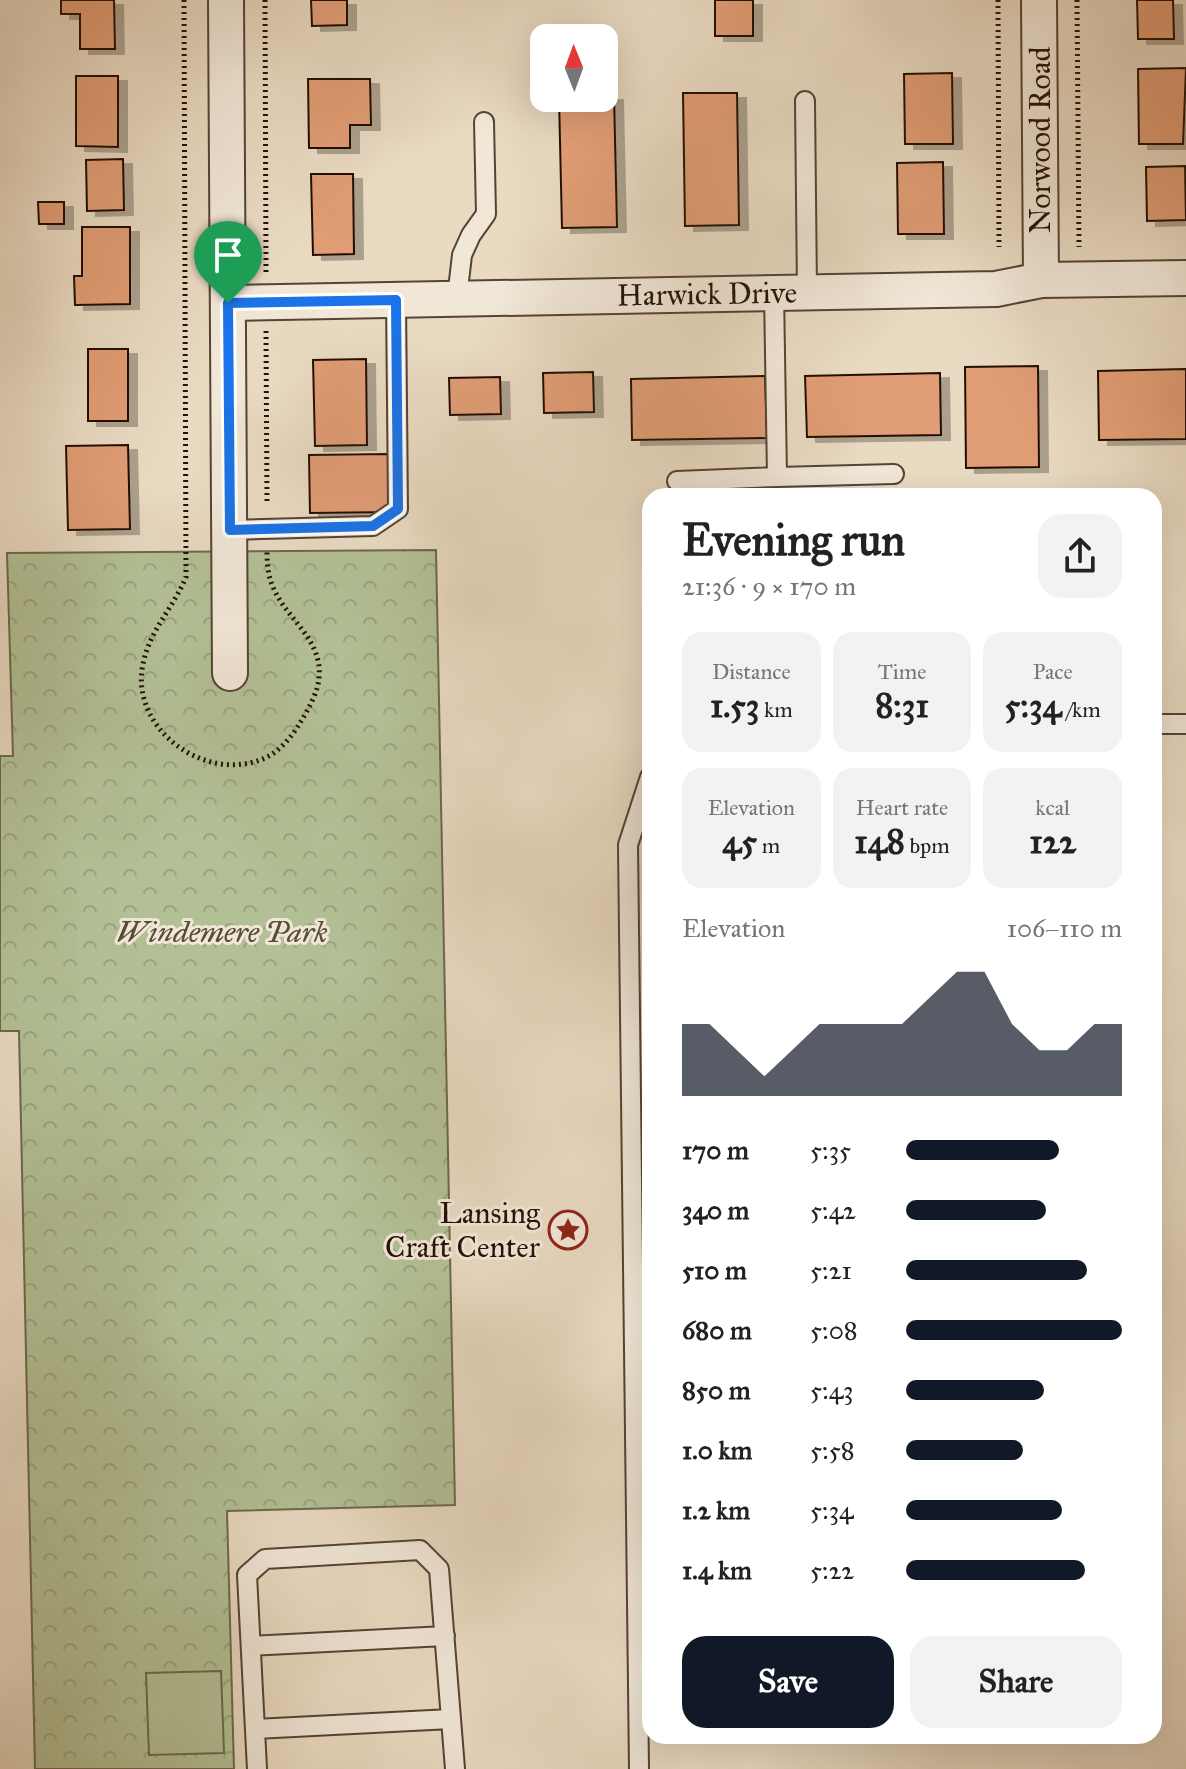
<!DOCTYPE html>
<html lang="en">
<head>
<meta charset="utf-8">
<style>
  body { margin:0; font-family:"IM FELL Great Primer",serif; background:#f2f2f2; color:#222; height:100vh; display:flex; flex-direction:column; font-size:30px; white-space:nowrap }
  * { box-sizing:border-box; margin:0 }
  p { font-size:26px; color:#767676 }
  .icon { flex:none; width:44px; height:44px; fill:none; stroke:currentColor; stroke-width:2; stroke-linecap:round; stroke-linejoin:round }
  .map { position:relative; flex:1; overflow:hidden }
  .panel { position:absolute; left:642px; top:488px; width:520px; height:1256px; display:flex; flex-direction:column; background:#fff; border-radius:24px; box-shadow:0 8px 32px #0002 }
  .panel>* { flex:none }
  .needle { width:52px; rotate:359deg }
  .tools { position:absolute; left:530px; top:24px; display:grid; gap:16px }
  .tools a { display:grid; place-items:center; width:88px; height:88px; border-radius:16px; background:#fff; box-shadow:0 8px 32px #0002; font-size:40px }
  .pin { position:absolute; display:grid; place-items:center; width:68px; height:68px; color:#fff; margin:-82px -34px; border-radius:50% 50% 50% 0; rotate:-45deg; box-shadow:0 0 8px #0007 }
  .pin .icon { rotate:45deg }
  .round { display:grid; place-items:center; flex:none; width:84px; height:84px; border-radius:24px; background:#f2f2f2 }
  .head { display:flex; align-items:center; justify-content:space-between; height:136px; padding:0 40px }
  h1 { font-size:44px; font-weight:700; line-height:60px }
  .stats { display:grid; grid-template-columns:repeat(3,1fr); gap:12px; height:136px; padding:8px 40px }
  .stats div { display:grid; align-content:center; border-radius:20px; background:#f2f2f2; text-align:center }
  .stats b { font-size:34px; font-weight:700 }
  .stats small { font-size:22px; font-weight:400 }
  .stats p { font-size:22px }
  .chart { height:224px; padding:16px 40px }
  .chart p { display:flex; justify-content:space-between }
  .chart svg { width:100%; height:144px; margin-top:8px; fill:#111827; opacity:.7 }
  .cta { display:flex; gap:16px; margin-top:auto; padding:16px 40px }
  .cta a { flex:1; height:92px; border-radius:24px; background:#111827; color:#fff; font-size:32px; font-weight:700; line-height:92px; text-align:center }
  .cta a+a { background:#f2f2f2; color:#222 }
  ul { padding:0 40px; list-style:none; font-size:26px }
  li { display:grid; grid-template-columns:128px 96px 1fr; align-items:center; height:60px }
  li i { height:20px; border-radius:10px; background:#111827 }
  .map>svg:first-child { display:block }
  .forest { fill:url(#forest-crowns); stroke:#6c684e; stroke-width:2 }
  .pitch { fill:#b3c096; stroke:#6c684e; stroke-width:2 }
  .building { fill:#e19d75; stroke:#241106; stroke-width:2; filter:url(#shadow) }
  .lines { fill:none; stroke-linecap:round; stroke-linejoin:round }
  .lane-casing { stroke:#554335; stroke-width:22 }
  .street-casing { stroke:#554335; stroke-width:38 }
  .path { stroke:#241106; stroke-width:5; stroke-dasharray:2 4; stroke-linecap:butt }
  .lane { stroke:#f1e7d7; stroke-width:18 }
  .street { stroke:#f1e7d7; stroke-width:34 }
  .route-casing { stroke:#fff; stroke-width:16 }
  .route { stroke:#1a73e8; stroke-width:10 }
  .labels { text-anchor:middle; stroke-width:6; stroke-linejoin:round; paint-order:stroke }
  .street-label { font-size:30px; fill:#241106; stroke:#f1e7d7 }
  .park-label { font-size:30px; font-style:italic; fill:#564e38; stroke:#f1e7d7 }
  .poi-label { font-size:30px; fill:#241106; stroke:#f1e7d7; text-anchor:end }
</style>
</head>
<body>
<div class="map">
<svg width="1186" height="1769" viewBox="0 0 1186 1769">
  <defs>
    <pattern id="forest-crowns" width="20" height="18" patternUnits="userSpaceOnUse" patternTransform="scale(2)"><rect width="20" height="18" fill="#b3c096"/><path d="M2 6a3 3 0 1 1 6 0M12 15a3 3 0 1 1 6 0" fill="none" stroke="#9aa480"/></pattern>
    <filter id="shadow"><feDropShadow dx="9" dy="5" stdDeviation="0" flood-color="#0004"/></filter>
  </defs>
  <rect width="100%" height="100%" fill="#e9dac2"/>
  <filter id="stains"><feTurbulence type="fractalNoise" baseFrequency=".0025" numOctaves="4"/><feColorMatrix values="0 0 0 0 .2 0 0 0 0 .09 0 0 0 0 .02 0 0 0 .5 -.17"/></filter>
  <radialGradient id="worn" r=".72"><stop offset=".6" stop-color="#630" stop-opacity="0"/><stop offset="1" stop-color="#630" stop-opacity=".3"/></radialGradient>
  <path class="forest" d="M436,550L455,1505L227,1511L234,1769H35L19,1031H0V756H13L7,553Z"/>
  <path class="pitch" d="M221,1671L224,1753L149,1755L146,1673Z"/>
  <path class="building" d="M61,0H114L115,49H80V14H61Z
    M311,0H347V25L312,26Z
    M715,0H753V36H715Z
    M1137,0H1173L1174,39H1138Z
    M1186,68L1183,144H1139L1138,69Z
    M952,73L953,144H905L904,74Z
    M76,76H118V147L76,146Z
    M308,79H370L371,125H350V148H309Z
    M683,93H737L739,225L685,226Z
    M604,95H614L617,227L562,228L559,98H604Z
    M123,159L124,210L87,211L86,160Z
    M943,162L944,234H898L897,163Z
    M1185,166L1186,220L1147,221L1146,167Z
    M311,174H353L354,254L313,255Z
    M38,202H64V224H39Z
    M82,227H130V304L75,305L74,276H82Z
    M88,349H128V421H88Z
    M366,359L367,445L315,446L313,360Z
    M1038,366L1039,467L966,468L965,367Z
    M1186,369V439L1099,440L1098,371Z
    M593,372L594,412L544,413L543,373Z
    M940,373L941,435L807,437L805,376Z
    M765,376L767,438L632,440L631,379Z
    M500,377L501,414L450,415L449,378Z
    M128,445L130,529L68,530L66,446Z
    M389,454L390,512L310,513L309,455Z"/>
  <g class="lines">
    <g class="lane-casing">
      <path id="lane" d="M805,101L807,292
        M457,298L462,255L471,235L486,214L484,122
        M777,477L894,474
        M677,481L777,477L774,292
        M230,530L373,526L398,509L396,300
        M1154,724H1186
        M251,1646L445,1636
        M255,1729L451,1719
        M257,1769L247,1575L265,1559L420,1550L439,1569L455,1769
        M639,1769L628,845L650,777"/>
    </g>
    <g class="street-casing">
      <path id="street" d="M226,0L230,673
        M1039,0L1041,280
        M228,303L996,289L1041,280L1186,278"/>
    </g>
    <path class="path" d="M184,0L186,577C174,607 149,631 143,664C129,729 207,786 267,757C281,750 292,736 300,723C308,710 318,692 319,678C323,639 286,619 273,587C268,576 267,564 267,551
      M265,0L266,273
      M998,0L999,247
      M1077,0L1079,247
      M266,331L267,505"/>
    <use href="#lane" class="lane"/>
    <use href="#street" class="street"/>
  </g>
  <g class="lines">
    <g class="route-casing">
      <path id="route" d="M396,300L398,509L373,526L230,530L228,303Z"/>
    </g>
    <use href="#route" class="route"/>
  </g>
  <defs>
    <g id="sight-ring" transform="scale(2)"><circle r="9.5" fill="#f1e7d7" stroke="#8f2418" stroke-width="1.5"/><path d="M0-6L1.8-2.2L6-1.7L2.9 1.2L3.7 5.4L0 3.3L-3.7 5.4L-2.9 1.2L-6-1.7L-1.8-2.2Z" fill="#8f2418"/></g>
  </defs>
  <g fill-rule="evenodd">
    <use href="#sight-ring" x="568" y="1230"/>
  </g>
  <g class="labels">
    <g class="street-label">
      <text transform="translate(1040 140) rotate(-90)" y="10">Norwood Road</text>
      <text transform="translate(707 294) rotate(-1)" y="10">Harwick Drive</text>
    </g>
    <g class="park-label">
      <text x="222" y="942">Windemere Park</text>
    </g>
    <g class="poi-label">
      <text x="540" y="1223">Lansing<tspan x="540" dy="34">Craft Center</tspan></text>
    </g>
  </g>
  <rect width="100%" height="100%" filter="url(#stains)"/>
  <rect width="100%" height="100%" fill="url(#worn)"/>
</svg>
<div class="tools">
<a><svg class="needle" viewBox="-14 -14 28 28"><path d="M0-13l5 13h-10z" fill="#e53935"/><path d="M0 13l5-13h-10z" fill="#767676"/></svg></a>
</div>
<div class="pin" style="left:228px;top:303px;background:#1e9e55"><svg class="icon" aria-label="arrive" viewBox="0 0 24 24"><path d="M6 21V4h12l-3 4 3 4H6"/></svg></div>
<section class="panel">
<div class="head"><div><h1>Evening run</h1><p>21:36 · 9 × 170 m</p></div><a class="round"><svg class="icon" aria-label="share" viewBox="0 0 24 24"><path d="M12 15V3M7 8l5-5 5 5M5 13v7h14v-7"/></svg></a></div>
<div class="stats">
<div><p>Distance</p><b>1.53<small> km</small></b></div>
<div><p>Time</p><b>8:31</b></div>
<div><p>Pace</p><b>5:34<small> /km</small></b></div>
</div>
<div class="stats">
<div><p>Elevation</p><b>45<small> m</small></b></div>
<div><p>Heart rate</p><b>148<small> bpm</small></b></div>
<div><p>kcal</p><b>122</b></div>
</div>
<div class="chart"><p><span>Elevation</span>106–110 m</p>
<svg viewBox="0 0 160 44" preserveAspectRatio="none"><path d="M0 44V22L10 22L20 30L30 38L40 30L50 22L60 22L70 22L80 22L90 14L100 6L110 6L120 22L130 30L140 30L150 22L160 22V44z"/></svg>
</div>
<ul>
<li><b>170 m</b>5:35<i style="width:71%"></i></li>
<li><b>340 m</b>5:42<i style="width:65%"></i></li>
<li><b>510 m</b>5:21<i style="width:84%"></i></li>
<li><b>680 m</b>5:08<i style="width:100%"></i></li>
<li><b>850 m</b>5:43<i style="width:64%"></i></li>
<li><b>1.0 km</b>5:58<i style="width:54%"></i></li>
<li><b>1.2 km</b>5:34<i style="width:72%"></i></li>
<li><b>1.4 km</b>5:22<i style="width:83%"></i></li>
</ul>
<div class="cta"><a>Save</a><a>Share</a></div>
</section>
</div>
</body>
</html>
